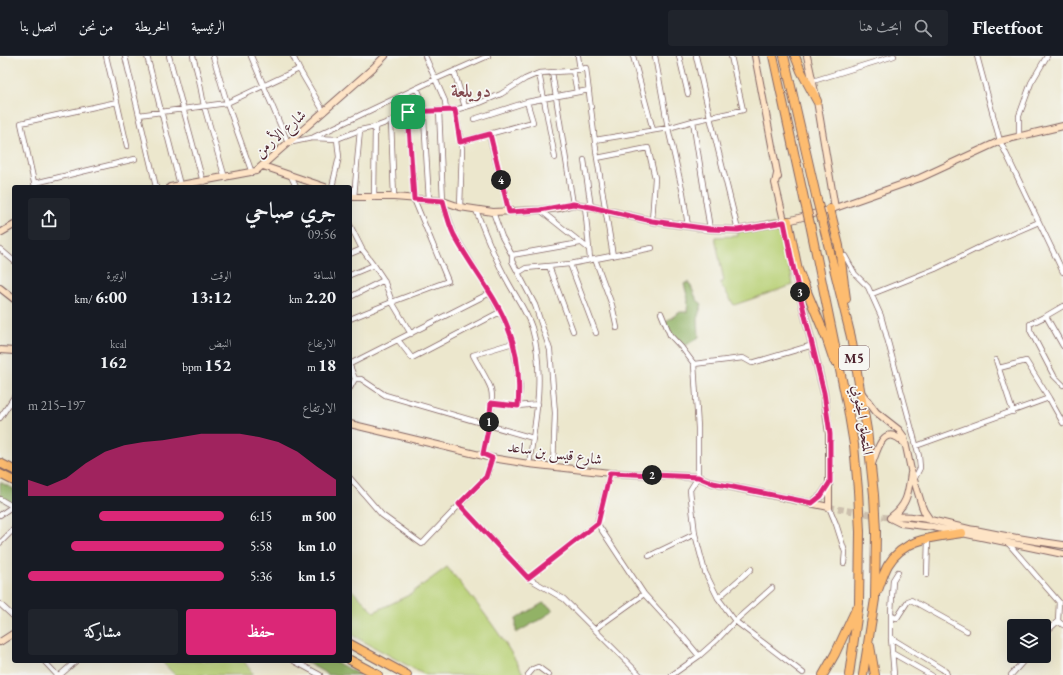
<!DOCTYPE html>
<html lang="ar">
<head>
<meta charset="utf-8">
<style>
  body { margin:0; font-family:"EB Garamond",Amiri,serif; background:#20242c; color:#f1f3f6; direction:rtl; height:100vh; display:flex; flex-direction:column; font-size:15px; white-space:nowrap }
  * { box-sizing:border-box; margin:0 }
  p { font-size:13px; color:#9ea1a6 }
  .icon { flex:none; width:22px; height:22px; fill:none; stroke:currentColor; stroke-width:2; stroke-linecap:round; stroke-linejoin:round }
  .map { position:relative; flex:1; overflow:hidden; direction:ltr }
  .side { position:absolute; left:12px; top:129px; width:340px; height:478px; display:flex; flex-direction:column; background:#171b24; border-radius:4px; box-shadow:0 4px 16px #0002; direction:rtl }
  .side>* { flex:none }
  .controls { position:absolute; left:1007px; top:563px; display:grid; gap:8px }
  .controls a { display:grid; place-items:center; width:44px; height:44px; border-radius:4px; background:#171b24; box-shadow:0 4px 16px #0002; font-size:20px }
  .pin { position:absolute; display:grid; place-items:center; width:34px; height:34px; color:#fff; margin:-17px; border-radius:8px; box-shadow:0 2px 6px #0006 }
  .km { position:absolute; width:20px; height:20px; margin:-10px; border-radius:50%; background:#222; color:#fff; font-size:11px; line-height:20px; text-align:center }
  .round { display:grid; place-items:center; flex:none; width:42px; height:42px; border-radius:4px; background:#20242c }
  .head { display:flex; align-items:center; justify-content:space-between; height:68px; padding:0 16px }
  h1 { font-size:22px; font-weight:700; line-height:30px }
  .figures { display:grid; grid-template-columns:repeat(3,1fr); gap:6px; height:68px; padding:4px 16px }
  .figures div { display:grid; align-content:center }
  .figures b { font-size:17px; font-weight:700 }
  .figures small { font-size:11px; font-weight:400 }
  .figures p { font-size:11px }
  .chart { height:112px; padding:8px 16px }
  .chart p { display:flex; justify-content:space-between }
  .chart svg { width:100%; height:72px; margin-top:4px; fill:#db2777; opacity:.7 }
  .primary-button { display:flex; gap:8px; margin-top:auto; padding:8px 16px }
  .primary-button a { flex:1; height:46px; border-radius:4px; background:#db2777; color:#fff; font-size:16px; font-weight:700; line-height:46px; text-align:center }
  .primary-button a+a { background:#20242c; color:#f1f3f6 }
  ul { padding:0 16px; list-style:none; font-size:13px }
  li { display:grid; grid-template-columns:64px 48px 1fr; align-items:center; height:30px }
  li i { height:10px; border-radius:5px; background:#db2777 }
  header { display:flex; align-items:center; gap:24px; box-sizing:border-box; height:56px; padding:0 20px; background:#171b24; border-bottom:1px solid #363941 }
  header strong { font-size:19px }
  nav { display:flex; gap:22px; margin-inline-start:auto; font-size:14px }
  .search { width:280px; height:36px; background:#20242c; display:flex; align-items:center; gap:10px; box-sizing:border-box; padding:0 14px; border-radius:4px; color:#9ea1a6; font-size:15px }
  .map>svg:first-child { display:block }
  .green { fill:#b8d075; stroke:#817850 }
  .forest { fill:#92b266; stroke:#6e6848 }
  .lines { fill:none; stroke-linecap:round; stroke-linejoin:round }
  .secondary-tunnel { stroke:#ccbfad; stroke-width:6; stroke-dasharray:6 3; stroke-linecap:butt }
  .street-casing { stroke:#836564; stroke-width:6 }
  .secondary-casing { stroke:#836564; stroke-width:8 }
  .highway-casing { stroke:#836564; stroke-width:10 }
  .street { stroke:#fff; stroke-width:4.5 }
  .secondary { stroke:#fee4c6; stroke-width:6 }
  .highway { stroke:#fdbc70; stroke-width:8 }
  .highway-bridge-casing { stroke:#836564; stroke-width:10; stroke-linecap:butt }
  .highway-bridge { stroke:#fdbc70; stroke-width:8 }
  .route-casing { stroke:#fff; stroke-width:8 }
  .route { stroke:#db2777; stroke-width:5 }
  .labels { text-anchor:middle; stroke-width:3.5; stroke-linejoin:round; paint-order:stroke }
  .shield { fill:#f6f6f2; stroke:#7e6067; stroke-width:1 }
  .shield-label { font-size:14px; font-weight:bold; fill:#4a1f2b }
  .street-label { font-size:15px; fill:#4a1f2b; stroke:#f6f6f2 }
  .district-label { font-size:19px; font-weight:bold; fill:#81494e; stroke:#f6f6f2 }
</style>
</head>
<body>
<header>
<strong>Fleetfoot</strong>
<div class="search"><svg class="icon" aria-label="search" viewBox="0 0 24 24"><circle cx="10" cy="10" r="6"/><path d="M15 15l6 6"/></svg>ابحث هنا</div>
<nav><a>الرئيسية</a><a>الخريطة</a><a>من نحن</a><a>اتصل بنا</a></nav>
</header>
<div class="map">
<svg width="1063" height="619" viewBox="0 0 1063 619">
  <rect width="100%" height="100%" fill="#f6f6f2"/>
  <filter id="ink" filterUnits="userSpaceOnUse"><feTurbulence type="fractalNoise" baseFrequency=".025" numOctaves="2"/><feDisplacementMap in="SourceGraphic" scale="8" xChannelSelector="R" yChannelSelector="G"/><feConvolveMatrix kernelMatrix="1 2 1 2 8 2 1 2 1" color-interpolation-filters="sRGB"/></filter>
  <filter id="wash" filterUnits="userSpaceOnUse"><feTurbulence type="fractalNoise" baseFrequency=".012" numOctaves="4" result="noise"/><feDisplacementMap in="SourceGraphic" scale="16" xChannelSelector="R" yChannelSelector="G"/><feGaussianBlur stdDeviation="0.9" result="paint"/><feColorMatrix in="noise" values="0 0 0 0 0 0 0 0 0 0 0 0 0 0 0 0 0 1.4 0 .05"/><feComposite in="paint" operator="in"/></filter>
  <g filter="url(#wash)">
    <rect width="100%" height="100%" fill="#ece7cd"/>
    <path class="green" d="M773,168L787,196L793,229L734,249L720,227L724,225L715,181L738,180V174Z
      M447,511C476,545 503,580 524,619H425L350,578V532L374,556L409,539Z
      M161,605H244L253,618L252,619H175Z"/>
    <path class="forest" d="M689,226L697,244L702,248L698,260L699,281L682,292L670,279L665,266L680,256H687L688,243L684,228Z
      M0,426L14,433V451L0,443Z
      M543,547L553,553L546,560L516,577V563Z
      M304,605H334L360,619H329Z"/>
  </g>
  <g filter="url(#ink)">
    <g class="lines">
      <path class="secondary-tunnel" d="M829,451L890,462"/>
      <g class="street-casing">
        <path id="street" d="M125,0L156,131
          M147,0L180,129
          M169,0L203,126
          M193,0L199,23L204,50L225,122
          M213,0L227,47L252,117
          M251,0L288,87L312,82L337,83L360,74L375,71L391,65L408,56L455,54L482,46L501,38L525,23L539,17L571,15L586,12L597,102L613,200
          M293,0L299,13L324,56
          M425,0L445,45L446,54
          M578,0L580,14
          M633,0L653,74
          M655,0L668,72L683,137L688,170
          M679,0L688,38
          M696,0L710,61L738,174
          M977,0L1000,85L1063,216
          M454,15L465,51
          M573,15L577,36
          M552,16L573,148
          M539,17L555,102
          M813,25L894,0
          M417,32L423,46L429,144
          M117,46L127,90
          M439,54L443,145L454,178L490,237L508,271L513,287L520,331L518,350
          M455,54L462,93L460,151
          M139,59L227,47L299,13
          M474,63L527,46L589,34
          M391,65L394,141
          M693,65L710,173
          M489,78L509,156
          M314,81L436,23L488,0
          M1019,81V60L1031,27L1047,0
          M595,84L668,72L693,65L743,54L731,0
          M460,86L533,66L527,46
          M597,102L648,92L655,122L652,165
          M584,104L591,151
          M290,118L296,131
          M35,127L135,103
          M35,131L21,67L117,46L106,0
          M332,131L339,101L337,83
          M354,141L360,74
          M374,142L375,71
          M585,150L590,203
          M476,154C485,178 495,203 508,226C516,241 527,256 532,272C545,317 536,363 529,408
          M540,154L589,193
          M493,156L502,181L512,199V205L535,249L550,294L555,357L553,411
          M350,169L362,193L374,209L384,224L392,246L411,278
          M0,193L14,205
          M350,198L362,193
          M512,199L580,187
          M845,200L855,218L868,231L881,260L919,400L920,412L914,424
          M595,203L612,249L617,272
          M570,208L596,277
          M549,210L573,275
          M518,217L526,212L570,208L652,192
          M350,219L374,209
          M872,238L935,213L978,192L1039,166
          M350,241L384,224
          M1063,250L1046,260L1063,290
          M661,257L670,279L682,292L694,308L698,372V421L690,434L695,478L705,516L718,542L735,565L803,617
          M1046,260L1030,268V274L1054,320L1063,329
          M350,263L392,246L448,225L414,143L408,56
          M398,284L412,302L500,256
          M996,304L1013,356
          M350,308L490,237
          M694,308L743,302L752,307L813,289
          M350,310L355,323
          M999,312L1026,305L1049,342
          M350,332L355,323H361L385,339L533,382
          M491,347L518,350L538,348
          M0,362L14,341
          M916,390L1049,342L1063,367
          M483,398C486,382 495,349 491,333C488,324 478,309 473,299L513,287
          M350,422L382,459L422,488L486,421L492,402
          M0,443L14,451
          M459,448L528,522L564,543L640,619
          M829,451L836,468L845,496L844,507
          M0,459L13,450
          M597,467L644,538L684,582L699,600
          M0,487L14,473
          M1008,487L1059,546L1058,565L1063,569
          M649,500L695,478
          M927,519L928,482
          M528,522L597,467L610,417
          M718,542L751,513
          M0,548L14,561
          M891,557L893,561L897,562L908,545L911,544L967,575
          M595,573L644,538
          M1044,578L1058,565
          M891,582L942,613L946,616L947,619
          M892,597L931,619
          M44,605L57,619
          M294,605L320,619
          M60,619L76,605
          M528,619L533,613L538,611L549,619
          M672,619L699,600L717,584L735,565L772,532
          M894,619L891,582V557L893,524L898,516
          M1011,619L1028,600"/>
      </g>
      <g class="secondary-casing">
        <path id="secondary" d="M755,0L778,121
          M807,0L817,45L835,152
          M263,110L325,131
          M777,118L775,127L786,173
          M170,131L256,115L373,12L385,0
          M350,140L354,141H394L443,145L460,151L493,156L540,154L560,152L573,148L591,151L652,165L710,173L738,174L788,165L835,152L920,122L1000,85L1063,70
          M0,177L14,169
          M0,232L14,243
          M0,294L14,295
          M861,336L876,356L899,374L904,381L911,414L922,450L924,455L930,464
          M350,368L492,402L529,408L610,417L698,421L713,427L829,451V378L824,337L793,210
          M872,408C878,391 884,366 905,388
          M812,447L821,440L829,428
          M891,461C908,448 908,437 911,417
          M890,462L900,467L933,471L1063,498
          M890,462C913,456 951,470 975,474C1004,480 1033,485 1063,489
          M0,586L14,577"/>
      </g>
      <g class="highway-casing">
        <path id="highway" d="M773,0L805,147
          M784,0L817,144
          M795,0L801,15L817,45
          M830,153L839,190L846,243
          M788,165L798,214L827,284L834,305
          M810,168L848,353L854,389L858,434
          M823,168L851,281L867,374L874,439
          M0,407L14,414
          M0,418L14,425
          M878,534C881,526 884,516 888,509C904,482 934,481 962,477
          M350,588L407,619
          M870,590L875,619
          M350,604L378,619
          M823,619L835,598L856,553
          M849,619L859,547L860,476
          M863,619L875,543L876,475"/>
      </g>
      <use href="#street" class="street"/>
      <use href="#secondary" class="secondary"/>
      <use href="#highway" class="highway"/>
      <g class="highway-bridge-casing">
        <path id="highway-bridge" d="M817,144L823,168
          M805,147L810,168
          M858,434L860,476
          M874,439L876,475"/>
      </g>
      <use href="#highway-bridge" class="highway-bridge"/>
    </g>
  </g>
  <g class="lines" filter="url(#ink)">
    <g class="route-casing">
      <path id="route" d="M455,54L460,86L490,78L509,156L540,154L573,148L591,151L652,165L710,173L738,174L784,166L794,215L824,337L830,378V426L821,440L812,447L713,427L698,421L610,417L598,467L528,522L459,448L486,421L492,402L483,398L489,369L491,347L518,350C520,324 518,296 508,272C495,238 471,211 454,179C449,169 446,156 443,145L414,143L408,56Z"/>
    </g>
    <use href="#route" class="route"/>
  </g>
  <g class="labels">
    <rect class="shield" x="839" y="290" width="30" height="24" rx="3"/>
    <g class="shield-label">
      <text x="854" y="307">M5</text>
    </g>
    <g class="street-label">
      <text transform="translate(280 77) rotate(-41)" y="5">شارع الأرمن</text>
      <text transform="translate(863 364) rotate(81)" y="5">المتحلق الجنوبي</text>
      <text transform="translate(555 397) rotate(8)" y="5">شارع قيس بن ساعد</text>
    </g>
    <g class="district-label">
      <text x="471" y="41">دويلعة</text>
    </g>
  </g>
</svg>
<div class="controls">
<a><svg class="icon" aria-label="layers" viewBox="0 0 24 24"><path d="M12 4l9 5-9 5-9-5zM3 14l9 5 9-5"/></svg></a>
</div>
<div class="pin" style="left:408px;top:56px;background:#1e9e55"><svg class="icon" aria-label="arrive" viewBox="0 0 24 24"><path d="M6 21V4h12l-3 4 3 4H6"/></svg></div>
<b class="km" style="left:489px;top:366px">1</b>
<b class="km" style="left:652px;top:419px">2</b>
<b class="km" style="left:800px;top:236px">3</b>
<b class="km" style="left:501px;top:124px">4</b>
<section class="side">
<div class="head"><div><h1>جري صباحي</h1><p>09:56</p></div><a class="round"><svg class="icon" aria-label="share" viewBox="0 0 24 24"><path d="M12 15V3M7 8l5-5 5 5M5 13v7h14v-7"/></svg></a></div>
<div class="figures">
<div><p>المسافة</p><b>2.20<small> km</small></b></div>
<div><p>الوقت</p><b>13:12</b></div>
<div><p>الوتيرة</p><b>6:00<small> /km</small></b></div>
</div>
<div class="figures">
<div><p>الارتفاع</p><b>18<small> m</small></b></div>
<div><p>النبض</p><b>152<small> bpm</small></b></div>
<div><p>kcal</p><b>162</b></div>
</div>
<div class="chart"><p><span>الارتفاع</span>197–215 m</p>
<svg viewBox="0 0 160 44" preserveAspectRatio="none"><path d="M0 44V34L10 38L20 33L30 24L40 17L50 13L60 11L70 10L80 8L90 6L100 6L110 6L120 8L130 11L140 17L150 26L160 34V44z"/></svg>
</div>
<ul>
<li><b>500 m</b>6:15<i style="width:64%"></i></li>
<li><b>1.0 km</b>5:58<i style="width:78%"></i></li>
<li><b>1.5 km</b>5:36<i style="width:100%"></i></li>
</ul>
<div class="primary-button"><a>حفظ</a><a>مشاركة</a></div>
</section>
</div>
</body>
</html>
